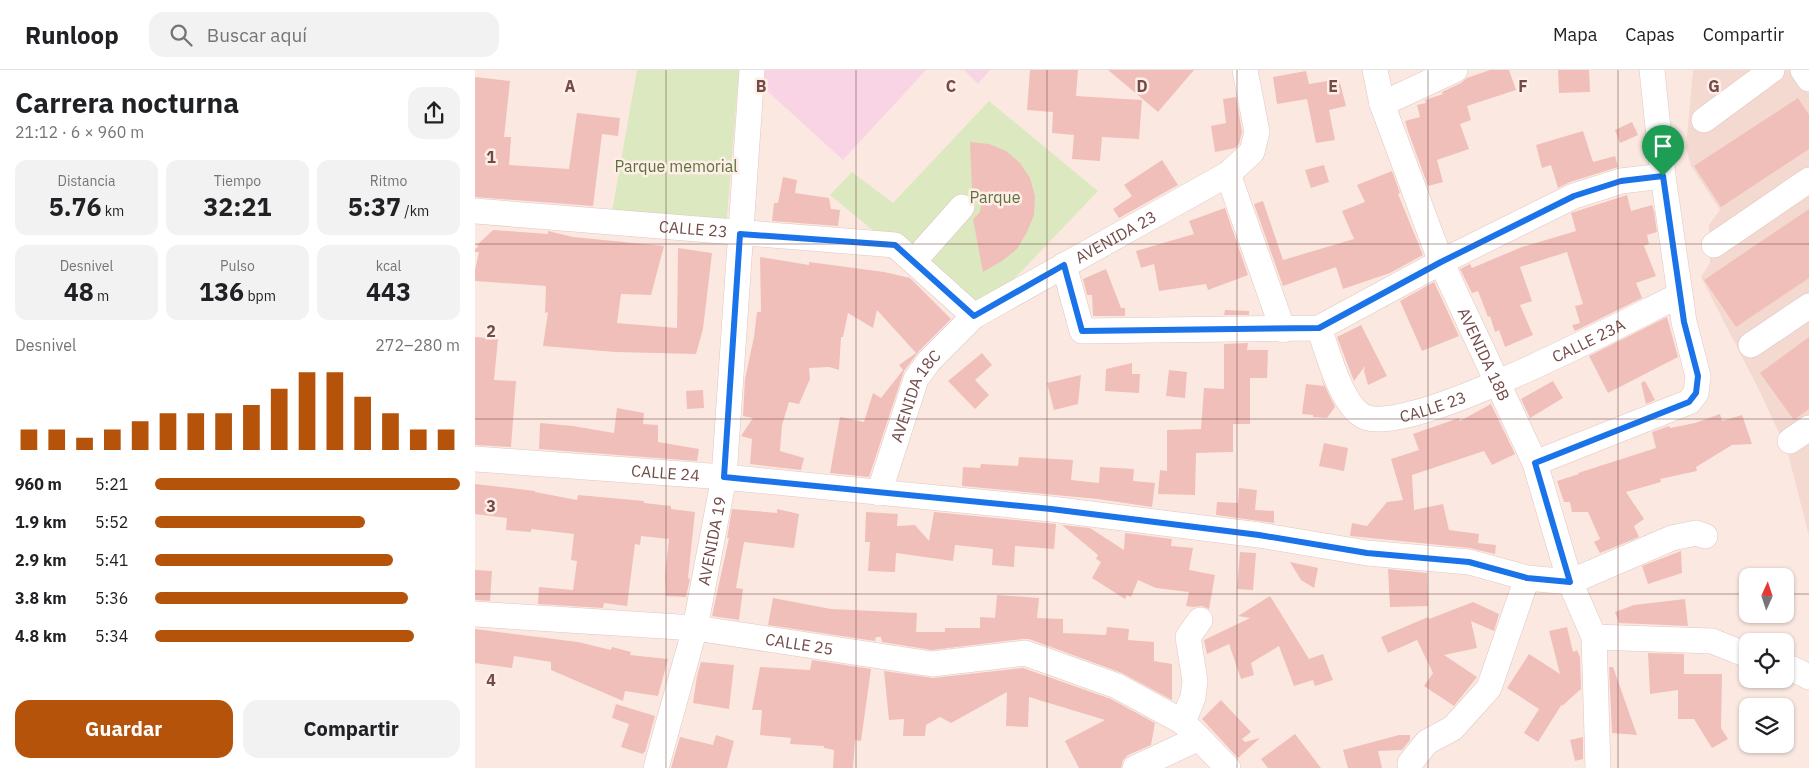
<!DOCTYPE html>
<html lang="es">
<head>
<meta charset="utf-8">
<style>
  body { margin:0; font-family:"IBM Plex Sans",sans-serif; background:#f2f2f2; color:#202124; height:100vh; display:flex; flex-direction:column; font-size:19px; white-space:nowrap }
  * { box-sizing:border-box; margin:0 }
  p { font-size:16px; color:#757577 }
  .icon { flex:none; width:28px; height:28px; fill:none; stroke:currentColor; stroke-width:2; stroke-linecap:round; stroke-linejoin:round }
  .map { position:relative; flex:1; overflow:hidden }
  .side { display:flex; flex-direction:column; background:#fff; width:475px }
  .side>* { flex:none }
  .needle { width:32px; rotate:3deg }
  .controls { position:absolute; left:1264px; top:498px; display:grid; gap:10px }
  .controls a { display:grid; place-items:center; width:55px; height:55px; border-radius:10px; background:#fff; box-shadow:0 1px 4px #0004; font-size:25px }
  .pin { position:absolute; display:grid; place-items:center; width:42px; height:42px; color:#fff; margin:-51px -21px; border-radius:50% 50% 50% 0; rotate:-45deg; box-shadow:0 0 5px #0007 }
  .pin .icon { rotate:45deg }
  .round { display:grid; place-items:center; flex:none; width:52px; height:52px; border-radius:15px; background:#f2f2f2 }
  .overview { display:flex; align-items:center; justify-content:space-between; height:85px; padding:0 15px }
  h1 { font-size:28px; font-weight:800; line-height:38px }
  .stats { display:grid; grid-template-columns:repeat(3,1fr); gap:8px; height:85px; padding:5px 15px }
  .stats div { display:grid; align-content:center; border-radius:12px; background:#f2f2f2; text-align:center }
  .stats b { font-size:25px; font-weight:800 }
  .stats small { font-size:14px; font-weight:400 }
  .stats p { font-size:14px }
  .chart { height:140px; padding:10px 15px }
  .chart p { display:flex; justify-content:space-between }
  .chart svg { width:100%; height:90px; margin-top:5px; stroke:#b45309; stroke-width:6 }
  .primary-button { display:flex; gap:10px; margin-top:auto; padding:10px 15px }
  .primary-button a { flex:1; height:58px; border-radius:15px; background:#b45309; color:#fff; font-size:20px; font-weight:800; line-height:58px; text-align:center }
  .primary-button a+a { background:#f2f2f2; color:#202124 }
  ul { padding:0 15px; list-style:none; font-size:16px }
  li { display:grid; grid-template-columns:80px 60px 1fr; align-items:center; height:38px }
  li i { height:12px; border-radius:6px; background:#b45309 }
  header { display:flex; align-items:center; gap:30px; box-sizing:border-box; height:70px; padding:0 25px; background:#fff; border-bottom:1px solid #e0e0e0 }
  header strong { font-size:24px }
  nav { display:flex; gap:28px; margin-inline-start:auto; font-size:18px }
  .search { width:350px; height:45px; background:#f2f2f2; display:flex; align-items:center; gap:12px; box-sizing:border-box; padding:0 18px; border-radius:15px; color:#757577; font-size:19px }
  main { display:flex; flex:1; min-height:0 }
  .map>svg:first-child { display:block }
  .residential { fill:#f3d9d0 }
  .medical { fill:#f9d4e4 }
  .green { fill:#dce8c0 }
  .building { fill:#f0bfb9 }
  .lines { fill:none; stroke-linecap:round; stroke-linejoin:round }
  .minor-casing { stroke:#e1c6c0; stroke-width:26 }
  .minor { stroke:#fff; stroke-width:25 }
  .route-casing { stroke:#fff; stroke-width:10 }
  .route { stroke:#1a73e8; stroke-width:6 }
  .grid { fill:none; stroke:#724b49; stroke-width:1; stroke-opacity:0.55 }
  .labels { text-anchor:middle; stroke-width:5; stroke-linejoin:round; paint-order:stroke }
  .park-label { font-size:16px; fill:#5d723f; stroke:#ffeee7 }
  .street-label { font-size:16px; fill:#724b49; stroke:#ffeee7 }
  .grid-label { font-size:16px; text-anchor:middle; font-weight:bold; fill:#724b49; stroke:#ffeee7; stroke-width:5; stroke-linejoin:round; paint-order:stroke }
</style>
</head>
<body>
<header>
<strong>Runloop</strong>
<div class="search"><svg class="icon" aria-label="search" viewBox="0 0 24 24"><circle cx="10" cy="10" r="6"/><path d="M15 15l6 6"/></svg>Buscar aquí</div>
<nav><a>Mapa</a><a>Capas</a><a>Compartir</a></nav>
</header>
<main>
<section class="side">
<div class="overview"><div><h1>Carrera nocturna</h1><p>21:12 · 6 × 960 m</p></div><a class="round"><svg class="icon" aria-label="share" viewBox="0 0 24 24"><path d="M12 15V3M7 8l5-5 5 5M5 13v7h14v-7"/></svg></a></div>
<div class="stats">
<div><p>Distancia</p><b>5.76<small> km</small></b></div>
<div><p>Tiempo</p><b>32:21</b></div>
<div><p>Ritmo</p><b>5:37<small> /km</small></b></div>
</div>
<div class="stats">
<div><p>Desnivel</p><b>48<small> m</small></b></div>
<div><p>Pulso</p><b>136<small> bpm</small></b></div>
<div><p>kcal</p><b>443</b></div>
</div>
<div class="chart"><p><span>Desnivel</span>272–280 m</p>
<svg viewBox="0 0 160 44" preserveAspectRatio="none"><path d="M5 44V34M15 44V34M25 44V38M35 44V34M45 44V30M55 44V26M65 44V26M75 44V26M85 44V22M95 44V14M105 44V6M115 44V6M125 44V18M135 44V26M145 44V34M155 44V34"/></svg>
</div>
<ul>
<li><b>960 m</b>5:21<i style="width:100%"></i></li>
<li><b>1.9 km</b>5:52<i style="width:69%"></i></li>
<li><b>2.9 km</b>5:41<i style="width:78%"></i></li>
<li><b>3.8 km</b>5:36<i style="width:83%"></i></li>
<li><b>4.8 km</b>5:34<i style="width:85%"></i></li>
</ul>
<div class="primary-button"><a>Guardar</a><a>Compartir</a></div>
</section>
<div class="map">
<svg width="1334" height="698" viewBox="0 0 1334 698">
  <rect width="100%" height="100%" fill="#fbe9e1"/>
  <path class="residential" d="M1218,0H1334V466L1312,380L1284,320L1226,207L1235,193L1234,155L1245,140L1216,96L1211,78Z"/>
  <path class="medical" d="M287,0H451L368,90L279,9Z
    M489,0H515L503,14Z"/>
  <path class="green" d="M162,0H264L251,159L136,147Z
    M514,31L623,121L498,252L418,177L355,125L377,102L418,133Z"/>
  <path class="building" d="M555,0H603L601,26L667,30L664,69L627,67L625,91L597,89L599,65L577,63L578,42L552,40Z
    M633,0H719L683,42Z
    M1015,0H1034L1041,20L992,36L996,50L985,54L994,79L962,90L968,112L953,116L933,61L930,51L945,47L942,35L951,33L950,30L968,24L967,22L986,13L992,8Z
    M1083,0H1114L1115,22L1084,23Z
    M831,1L834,14L864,9L871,36L854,40L860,70L841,73L832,29L802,34L798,7Z
    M0,7L35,11L29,67H36L34,95L94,99L102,43L145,48L143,66L127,64L118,136L0,127Z
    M761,27L767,62L764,74L760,78L740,82L736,56L751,53L748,29Z
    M1323,28L1334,45V79L1246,137L1219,96Z
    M1157,52L1163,65L1145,73L1140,60Z
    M1108,61L1118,92L1140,86L1143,97L1095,112L1083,118L1076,95L1067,98L1061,75Z
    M495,72L514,74L531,81L545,93L555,108L560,126L559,145L552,162L542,179L527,191L508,202L498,149L505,142L506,133L503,124L497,119Z
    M687,90L703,115L644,148L638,139L657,126L649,115Z
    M849,95L854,112L836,118L830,100Z
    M917,101L925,123L923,124L948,185L915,203L868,219L861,197L808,216L779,134L788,131L808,190L879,169L867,141L890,132L882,115Z
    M308,107L322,110L320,123L354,128L356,139L365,140L363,156L297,151L299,133H303Z
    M1152,125L1156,141L1177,135L1179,141L1182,162L1172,165L1174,174L1169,176L1181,206L1161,213L1167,228L1100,261L1097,255L1105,253L1100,236L1108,234L1092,182L1045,197L1057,231L1045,235L1058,265L1030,277L1024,260L1020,262L1015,246L1013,247L1003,221L997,223L985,199L995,194L997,198L1047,177L1101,161L1096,143Z
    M750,138L773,205L733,220L731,214L684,221L679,194L666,198L661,181L719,164L714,151Z
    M1334,139V208L1261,257L1229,210Z
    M18,160L73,164V161L77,162L98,167L189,176L176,225L146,224L142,253L202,258L203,178L237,183L228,259L221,284L140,282L68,276L73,242L70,243L71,216L0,211V200L4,182H0V179L4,176H1Z
    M285,187L334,195V192L409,202L435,208L476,249L444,281L429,301L394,407L355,403L365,347L389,352L398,323L406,328L428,300L424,295L441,283L402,240L398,258L373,243L368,267H366L364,300L354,297L334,298L335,309L324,334L314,332L307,355L305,381L329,388L326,400L275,394L277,369L266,366L278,348L268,346L270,309L279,267L282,242H286Z
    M631,199L646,238H650V246H618L617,225H612L608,209Z
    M959,212L984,266L947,281L925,231Z
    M750,240L774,241V245H749Z
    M1192,247L1203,287L1133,323L1114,286Z
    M886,255L912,306L893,315L889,301L890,296L879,311L862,267Z
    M0,267L23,269L19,310L41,311L36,377L0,375Z
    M1334,267V339L1319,350L1285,303Z
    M773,273L772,280H793L792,308H775V354H758V382L721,383L720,425L683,424L685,400L692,401V360L726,359L729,318L749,319V274Z
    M507,283L517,295L500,310L514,325L500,339L473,311Z
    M657,293V304H665L664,323L630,321L631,299Z
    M694,300L712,302L710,328L691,326Z
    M606,305L603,334L579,340L572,313Z
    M846,308L860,337L852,348L838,347V345L827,344L831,314L849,316Z
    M1078,311L1088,328L1055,348L1046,329Z
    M1170,311L1180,330L1171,334L1166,313Z
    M228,320L229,338L212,339L211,321Z
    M1016,334L1040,384L1017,395L1009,381L937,405L939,440L968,434L974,460L1004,464L1003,473L1021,475L1020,484L995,478L875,466L877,453L892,456L912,432L928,430L916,389L944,380L938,364L984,348L985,351Z
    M142,338L169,343L168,354L183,355V372L224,379L222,391L64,379L65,353L98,356L139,363Z
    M1245,344L1247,351L1267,345L1277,374L1257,375L1221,397L1222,401L1185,409L1186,412L1151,422L1169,449L1159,456L1164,467L1125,483L1119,472L1125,469L1113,442H1097L1095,432H1089L1082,411L1104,404L1103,403L1181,378L1177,362L1194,356L1195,358L1220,353Z
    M849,373L873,378L869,401L844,396Z
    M544,387L598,390L596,410L624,413L625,397L659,399L658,411L680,413L677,437L623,429L487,416L488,397L505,398L506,394L543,396Z
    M0,414L60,421V422L102,430L103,425L169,431V433L196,436V439L220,442L213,508L215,509L211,527L191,526L190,506L194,469L166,466L165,475L160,474L152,536L129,533L128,538L63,534L64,517L98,520L102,491L96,490L99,464L56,459V462L31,460L32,448L0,444Z
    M764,418L782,420L780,440L799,441V453L741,445L742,432L763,433Z
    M257,439L302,443V439L324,444L319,478L269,472L261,518L268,519L264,550L237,546L254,468H252Z
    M391,442L423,444L422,456L440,455L454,471L459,442L581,454L579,479L540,476L539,497L517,495L518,479L480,475L478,491L421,483L420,502L393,501L395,472H390Z
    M587,455L615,458L649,480L650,463L697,469L696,476L718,478L714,500L740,505L734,539L727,536L718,537L711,536L714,522L681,518L663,510L656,527L652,525L650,529L617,508L626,492L621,489L623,485Z
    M1206,481L1207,503L1173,514L1167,496Z
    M765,482L781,483L778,520L762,519Z
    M815,492L843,498L839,518L826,510Z
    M913,499L952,503L953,536L915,537Z
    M0,500L17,501L15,531L0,530Z
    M522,525L564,528L562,548L588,549V563L631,565L632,557L654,559L653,570L679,572V591L697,594V630L647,603L554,569H548L457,580L407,572L406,567H401L400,571L293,555L298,528L356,539L442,543L441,562H470V558H505V547L520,548Z
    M795,526L834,589L848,584L858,610L840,616L838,610L819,616L804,576L776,593L779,605L766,609L754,574L732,584L729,570L775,548L763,546Z
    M1210,529L1213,556L1144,553L1140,542L1159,535Z
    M998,532L1024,544L1019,561L996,551L1002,578L969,585L1002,607L979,636L949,616L958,603L942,570L913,583L906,567L953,547L954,549Z
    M1092,557L1098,582L1102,580L1105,587L1106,619L1087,636V634L1063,672L1049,663L1064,639L1032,618L1054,584L1085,604L1074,561Z
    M0,559L103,572L136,580L137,577L156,582L155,585L193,589L183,626L150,621L148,631L76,600V592L39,586L37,598L0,593Z
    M1173,583L1209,584V604H1247L1246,658L1253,669L1237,678L1219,649H1203V620L1175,624Z
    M337,590L396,599L386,671L380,670L378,698H358L359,680L349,678V676L315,674L316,668L285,665L287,640H277L285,597L335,600Z
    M226,592L259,595L254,639L218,633L222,606Z
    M1134,597H1138L1162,665L1137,663Z
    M548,598L636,629L680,653L676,675L653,685L648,690L646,698H604L590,671L630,650L554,627L553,657L531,656L532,622L476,653L465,647L451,655L450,666H428L429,649L414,650L409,601L458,608Z
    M746,630L776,662L767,669L770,672L785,668L763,688L727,649Z
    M141,634L180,646L170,682H169L168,684L146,677L154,654L137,648Z
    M820,664L846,698H793L786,689Z
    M241,665L259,671L252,698H196L205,667L238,675Z
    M924,665H935V670L927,680L903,681L907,698H873L868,680Z
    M1108,667V689L1100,691L1095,670Z"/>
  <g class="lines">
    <g class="minor-casing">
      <g id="minor">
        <path id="s1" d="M900,0L907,34L966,192L1060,393L1095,512L1119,567L1123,698"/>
        <path d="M1328,0L1334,9"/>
        <path d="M907,34L980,0"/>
        <path d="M1229,50L1297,0"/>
        <path d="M753,104L808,260"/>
        <path id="s2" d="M0,141L420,175L499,246"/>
        <path d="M1239,175L1334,110"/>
        <path d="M439,191L487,137"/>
        <path d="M589,195L607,261L844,258L966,192L1099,126L1146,111L1188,106"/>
        <path id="s3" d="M844,258C853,282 866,336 890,347C937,366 1153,250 1205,225"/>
        <path d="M1276,275L1334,236"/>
        <path d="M1315,371L1334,358"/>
        <path id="s4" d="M0,389L249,407L576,439L784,465L892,483L994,492L1052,508L1095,512L1197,468L1221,463L1230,466"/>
        <path d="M1060,393L1214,332L1221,323L1223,306L1209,252L1188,106L1177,0"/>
        <path id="s5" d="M404,423L441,309L454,291L499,246L753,104L777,82L782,62L770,0"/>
        <path id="s6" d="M0,544L220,558L457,594L550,583L642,616L708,652L753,698"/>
        <path d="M1119,567L1237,571L1272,585"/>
        <path d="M1310,597L1318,599L1334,607"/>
        <path d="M708,652L718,627L720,611L713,567L725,550"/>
        <path d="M935,693L952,672L978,658L1014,618L1052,508"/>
        <path id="s7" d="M181,698L220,558L249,407L277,0"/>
        <path d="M660,698L724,668"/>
      </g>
    </g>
    <use href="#minor" class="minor"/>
  </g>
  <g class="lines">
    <g class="route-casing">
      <path id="route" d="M1188,106L1209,252L1223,306L1221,323L1214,332L1060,393L1095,512L1052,508L994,492L892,483L784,465L576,439L249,407L265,164L420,175L499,246L589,195L607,261L844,258L966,192L1099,126L1146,111Z"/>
    </g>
    <use href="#route" class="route"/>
  </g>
  <path class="grid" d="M191,0V698M381,0V698M572,0V698M762,0V698M953,0V698M1143,0V698M0,174H1334M0,349H1334M0,524H1272M1310,524H1334"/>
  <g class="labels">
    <g class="park-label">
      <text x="201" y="102">Parque memorial</text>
      <text x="520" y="133">Parque</text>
    </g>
    <g class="street-label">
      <text dy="6" stroke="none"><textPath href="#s2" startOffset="219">CALLE 23</textPath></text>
      <text dy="6" stroke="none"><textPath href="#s5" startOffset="368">AVENIDA 23</textPath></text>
      <text dy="6" stroke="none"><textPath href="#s3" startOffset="341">CALLE 23A</textPath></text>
      <text dy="6" stroke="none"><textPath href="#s1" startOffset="305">AVENIDA 18B</textPath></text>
      <text dy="6" stroke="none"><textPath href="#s5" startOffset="104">AVENIDA 18C</textPath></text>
      <text dy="6" stroke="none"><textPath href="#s3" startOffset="172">CALLE 23</textPath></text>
      <text dy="6" stroke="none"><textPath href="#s4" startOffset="191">CALLE 24</textPath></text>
      <text dy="6" stroke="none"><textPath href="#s7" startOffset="234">AVENIDA 19</textPath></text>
      <text dy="6" stroke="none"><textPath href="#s6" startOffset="326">CALLE 25</textPath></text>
    </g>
  </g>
  <g class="grid-label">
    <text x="95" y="22">A</text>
    <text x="286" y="22">B</text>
    <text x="476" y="22">C</text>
    <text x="667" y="22">D</text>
    <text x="858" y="22">E</text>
    <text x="1048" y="22">F</text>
    <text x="1239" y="22">G</text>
    <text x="16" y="93">1</text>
    <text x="16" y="267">2</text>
    <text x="16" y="442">3</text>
    <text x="16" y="616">4</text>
  </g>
</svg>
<div class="controls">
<a><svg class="needle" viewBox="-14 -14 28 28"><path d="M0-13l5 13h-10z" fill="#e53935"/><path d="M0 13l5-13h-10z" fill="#757577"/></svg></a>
<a><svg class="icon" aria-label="locate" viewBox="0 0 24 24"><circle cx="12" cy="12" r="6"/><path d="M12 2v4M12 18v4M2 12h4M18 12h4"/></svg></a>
<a><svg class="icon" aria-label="layers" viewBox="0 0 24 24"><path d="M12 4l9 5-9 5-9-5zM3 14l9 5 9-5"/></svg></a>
</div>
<div class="pin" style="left:1188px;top:106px;background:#1e9e55"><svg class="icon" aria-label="arrive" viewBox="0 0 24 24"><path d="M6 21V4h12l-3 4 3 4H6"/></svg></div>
</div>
</main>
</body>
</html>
